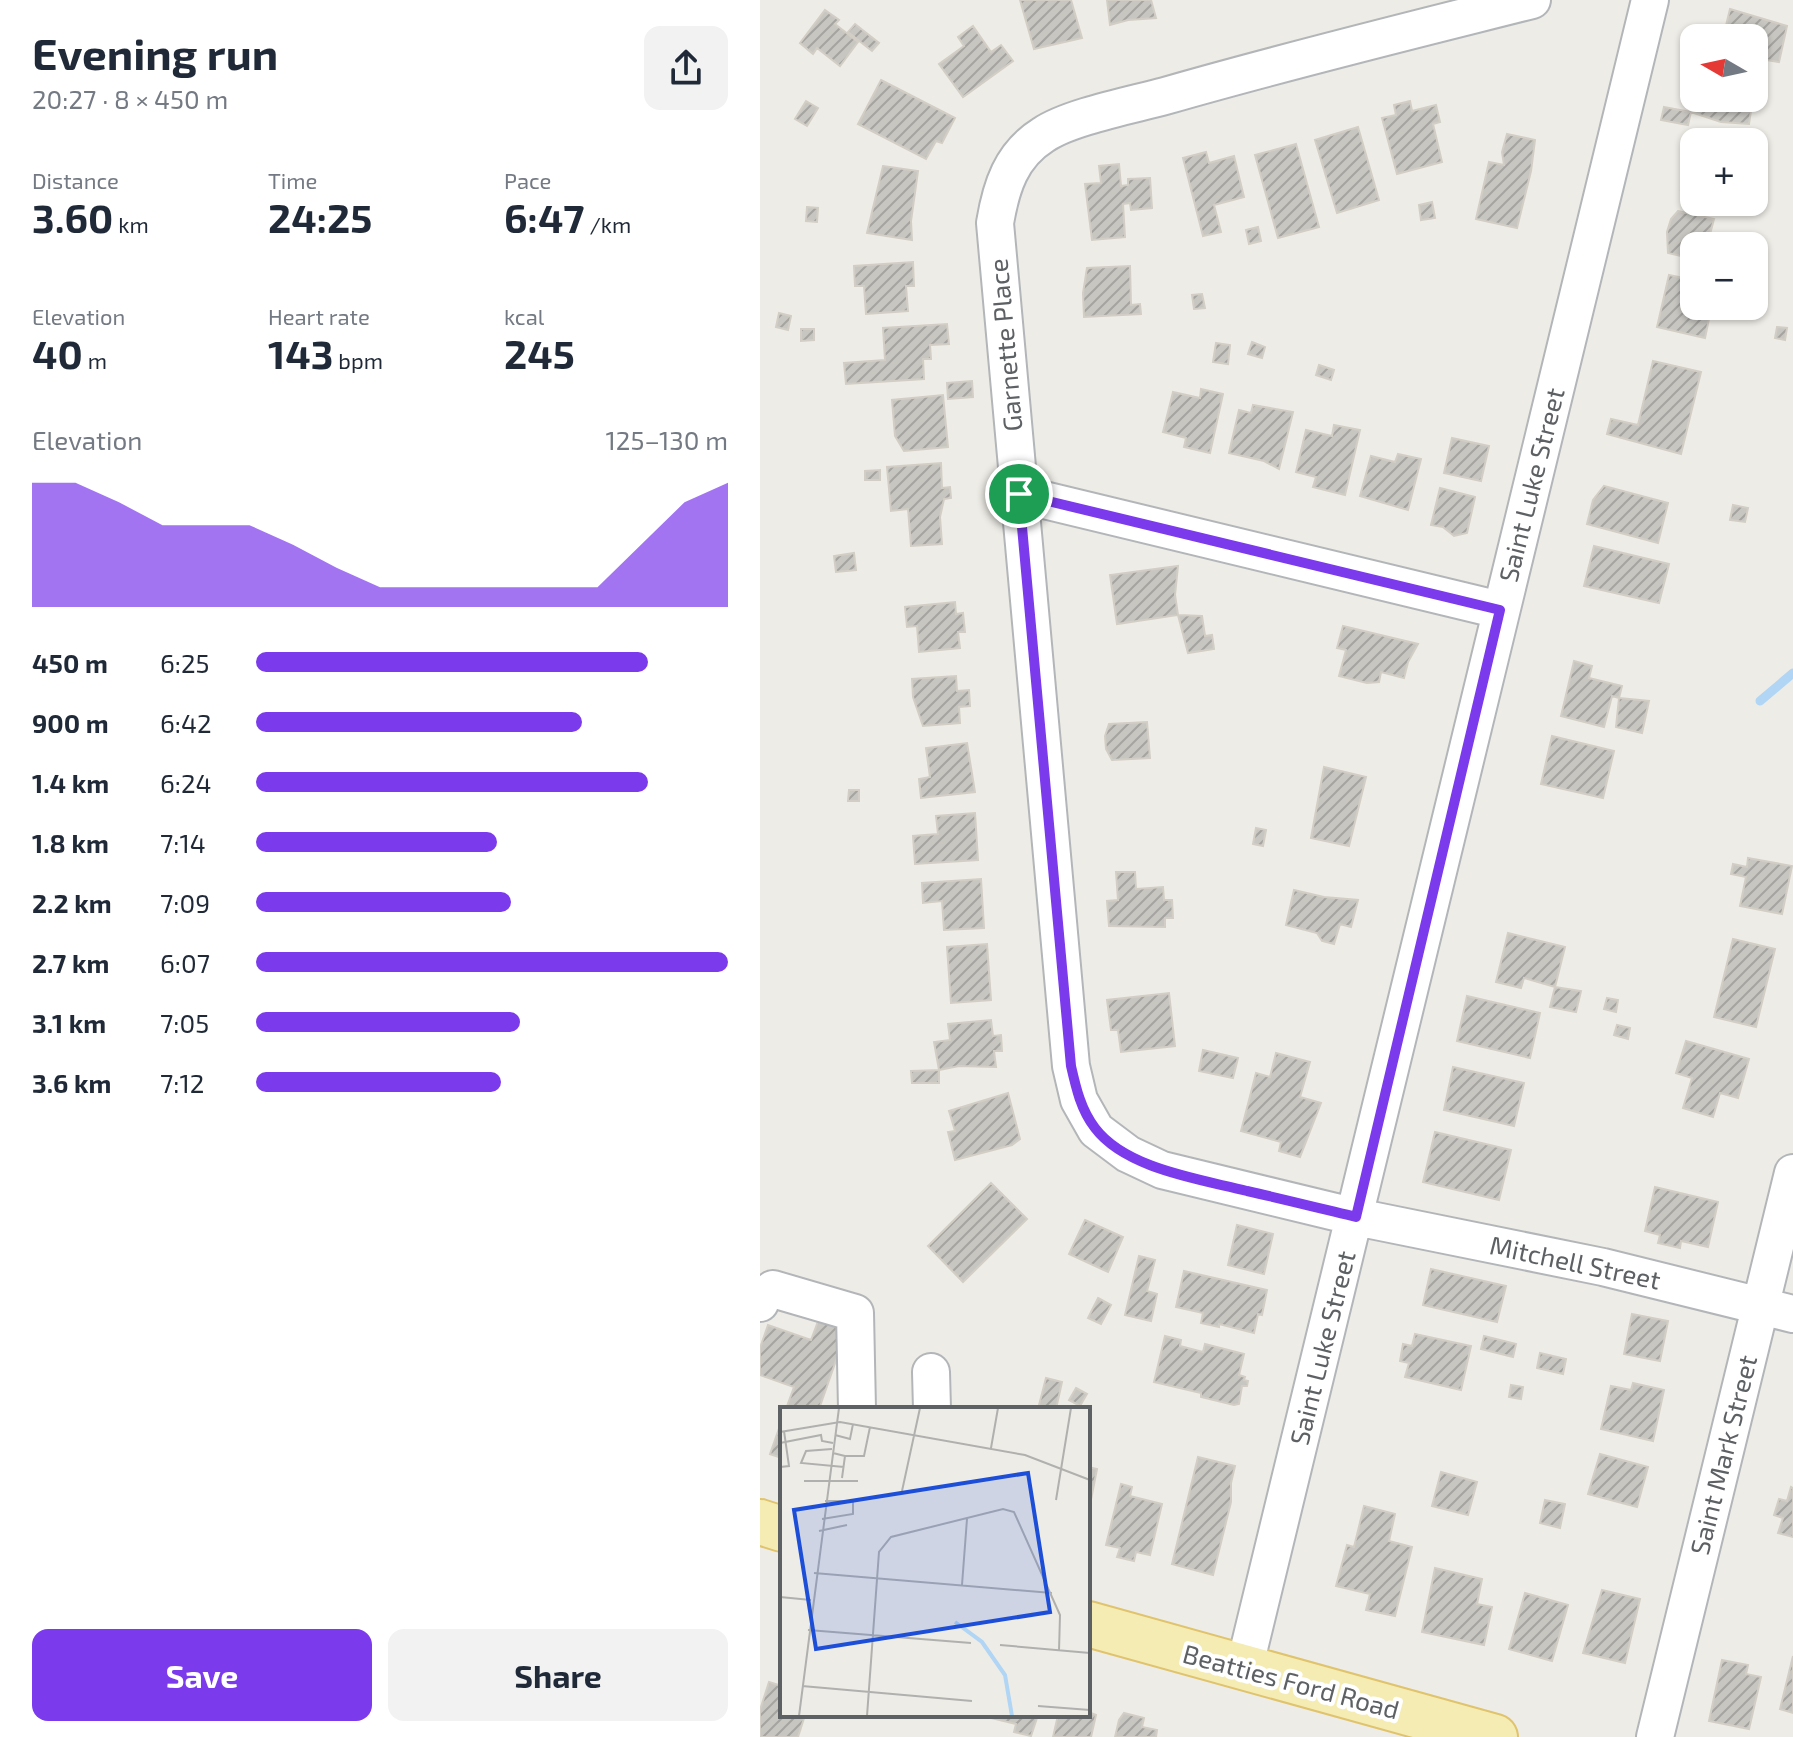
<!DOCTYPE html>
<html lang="en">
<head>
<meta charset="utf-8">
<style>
  body { margin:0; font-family:"Exo 2",sans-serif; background:#f2f2f3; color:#1f2937; height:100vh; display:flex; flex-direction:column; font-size:30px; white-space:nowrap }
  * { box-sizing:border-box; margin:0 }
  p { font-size:26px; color:#747a83 }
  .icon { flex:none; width:44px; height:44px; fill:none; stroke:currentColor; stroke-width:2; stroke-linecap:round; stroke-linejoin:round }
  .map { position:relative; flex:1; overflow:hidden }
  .side { display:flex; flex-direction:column; background:#fff; width:760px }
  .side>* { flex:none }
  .needle { width:52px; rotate:279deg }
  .buttons { position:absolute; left:920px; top:24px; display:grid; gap:16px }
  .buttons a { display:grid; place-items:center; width:88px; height:88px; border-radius:16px; background:#fff; box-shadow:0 2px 6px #0004; font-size:40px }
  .pin { position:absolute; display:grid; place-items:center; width:68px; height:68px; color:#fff; margin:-34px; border:4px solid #fff; border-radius:50%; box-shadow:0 2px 8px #0007 }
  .round { display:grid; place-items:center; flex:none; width:84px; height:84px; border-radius:16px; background:#f2f2f3 }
  .summary { display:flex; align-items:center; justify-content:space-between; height:136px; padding:0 32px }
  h1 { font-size:44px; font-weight:700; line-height:60px }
  .stats { display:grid; grid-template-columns:repeat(3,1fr); gap:12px; height:136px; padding:8px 32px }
  .stats div { display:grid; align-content:center }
  .stats b { font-size:40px; font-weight:700 }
  .stats small { font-size:22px; font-weight:400 }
  .stats p { font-size:22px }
  .chart { height:224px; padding:16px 32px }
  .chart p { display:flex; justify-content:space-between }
  .chart svg { width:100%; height:144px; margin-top:8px; fill:#7c3aed; opacity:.7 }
  .button { display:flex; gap:16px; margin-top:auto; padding:16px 32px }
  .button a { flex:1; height:92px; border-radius:16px; background:#7c3aed; color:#fff; font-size:32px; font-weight:700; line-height:92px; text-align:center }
  .button a+a { background:#f2f2f3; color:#1f2937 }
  ul { padding:0 32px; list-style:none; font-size:26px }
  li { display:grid; grid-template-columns:128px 96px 1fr; align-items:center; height:60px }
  li i { height:20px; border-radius:10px; background:#7c3aed }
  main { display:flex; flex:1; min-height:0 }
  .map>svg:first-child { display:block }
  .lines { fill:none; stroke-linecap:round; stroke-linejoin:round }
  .stream { stroke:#b0d5f5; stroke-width:9 }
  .building { fill:url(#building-hatch); stroke:#d2cec5; stroke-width:2 }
  .minor-casing { stroke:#b3b6b9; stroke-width:40 }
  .major-casing { stroke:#e0c36d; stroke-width:48 }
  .minor { stroke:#fff; stroke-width:36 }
  .major { stroke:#f5ecb4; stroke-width:44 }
  .route-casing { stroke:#fff; stroke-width:16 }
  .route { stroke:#7c3aed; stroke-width:10 }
  .labels { text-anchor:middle; stroke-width:8; stroke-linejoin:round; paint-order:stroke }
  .street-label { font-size:26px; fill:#5e6164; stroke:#fff }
  .inset-river { fill:none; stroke:#b0d5f5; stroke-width:4 }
  .inset-road { fill:none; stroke:#b0b0ae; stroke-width:2 }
  .view { fill:#1d4ed8; fill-opacity:0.15; stroke:#1d4ed8; stroke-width:4 }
  .inset-edge { fill:none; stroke:#5e6164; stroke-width:4 }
</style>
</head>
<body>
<main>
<section class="side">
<div class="summary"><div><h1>Evening run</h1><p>20:27 · 8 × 450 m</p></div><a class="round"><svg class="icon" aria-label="share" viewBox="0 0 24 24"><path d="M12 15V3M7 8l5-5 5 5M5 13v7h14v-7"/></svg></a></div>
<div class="stats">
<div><p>Distance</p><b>3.60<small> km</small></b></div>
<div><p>Time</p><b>24:25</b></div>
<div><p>Pace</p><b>6:47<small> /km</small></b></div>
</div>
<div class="stats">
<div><p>Elevation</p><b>40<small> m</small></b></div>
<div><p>Heart rate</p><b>143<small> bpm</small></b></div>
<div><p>kcal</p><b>245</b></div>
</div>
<div class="chart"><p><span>Elevation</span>125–130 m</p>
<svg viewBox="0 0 160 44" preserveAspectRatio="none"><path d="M0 44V6L10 6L20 12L30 19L40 19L50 19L60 25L70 32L80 38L90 38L100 38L110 38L120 38L130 38L140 25L150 12L160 6V44z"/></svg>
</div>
<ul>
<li><b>450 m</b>6:25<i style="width:83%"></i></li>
<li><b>900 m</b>6:42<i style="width:69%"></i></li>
<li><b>1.4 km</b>6:24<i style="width:83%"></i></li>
<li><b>1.8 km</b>7:14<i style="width:51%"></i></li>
<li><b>2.2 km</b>7:09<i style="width:54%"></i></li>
<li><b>2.7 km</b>6:07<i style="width:100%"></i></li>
<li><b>3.1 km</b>7:05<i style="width:56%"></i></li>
<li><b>3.6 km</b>7:12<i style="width:52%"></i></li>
</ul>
<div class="button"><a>Save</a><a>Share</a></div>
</section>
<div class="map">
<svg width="1033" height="1737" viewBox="0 0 1033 1737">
  <defs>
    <pattern id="building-hatch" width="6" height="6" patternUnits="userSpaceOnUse" patternTransform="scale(2)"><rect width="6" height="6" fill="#c7c6c1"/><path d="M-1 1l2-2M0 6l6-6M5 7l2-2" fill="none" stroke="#a5a4a0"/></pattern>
  </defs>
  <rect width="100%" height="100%" fill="#eeece6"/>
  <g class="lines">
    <path class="stream" d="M1000,701L1033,673"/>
  </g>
  <path class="building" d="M260,0H311L322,38L274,49Z
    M347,0H391L396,18L368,20L350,25Z
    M970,9L1027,26L1019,62L994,58V38H963Z
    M65,10L79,20L75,24L98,42L80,66L57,48L53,54L40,43Z
    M95,24L119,43L112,51L88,32Z
    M213,26L231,52L241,45L253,61L203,97L179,64L204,46L198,37Z
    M121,80L195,118L182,143L176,141L166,159L98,124Z
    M935,98H993L989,124L961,122L931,112Z
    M46,101L58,108L47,126L35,119Z
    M650,101L652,111L676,105L680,122L673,124L682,162L637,174L622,118L636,115L634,105Z
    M904,107L931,112L928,125L901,120Z
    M598,127L619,200L577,213L555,140Z
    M747,134L775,140L771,171L757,228L716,219L729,162L744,165L742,152Z
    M536,144L559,227L518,238L495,155Z
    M446,152L449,163L474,156L484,197L454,205L461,232L443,236L423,158Z
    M928,158L934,159V193L921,190Z
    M359,164L361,186L368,185V179L390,178L392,208L371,210L370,203L363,204L365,237L332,240L325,184L341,183L339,166Z
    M123,166L158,171L151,221L152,240L107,233Z
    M672,202L675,218L661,220L659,205Z
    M47,207L58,208L57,222L46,221Z
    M918,211L954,219L947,246H934V259L908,253L907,232L911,219Z
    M498,227L501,241L489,244L486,230Z
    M153,262L154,286H146L148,311L106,314L104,286H95L94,266Z
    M370,266L371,305L380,304L381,314L324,317L323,293L327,268Z
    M909,275L934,280V306H942L939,316L949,319L945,338L897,327Z
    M442,294L445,308L434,309L432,295Z
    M19,313L31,316L28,330L16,327Z
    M187,324L189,344L170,345L171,359H163L164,379L86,384L84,363L125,360L123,328Z
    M1017,327L1027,328L1025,340L1015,338Z
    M41,329H54V340L41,341Z
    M492,342L505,347L502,358L488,354Z
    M456,343L470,345L468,364L453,362Z
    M893,361L941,372L921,454L847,434L851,419L878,425Z
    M559,365L574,370L571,380L556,375Z
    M212,381L213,397L188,399L187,383Z
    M441,389L463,394L450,453L424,447L426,438L403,432L413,392L440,398Z
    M183,395L188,447L144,451L135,436L132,400Z
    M493,405L533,412L519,469L504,461L469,453L479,410L491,413Z
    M574,425L600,430L585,495L553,487L556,477L536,472L546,430L572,436Z
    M692,438L729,446L721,481L684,473Z
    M638,454L661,459L648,510L600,496L611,456L635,462Z
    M181,463L182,488L190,487L191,498L184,499L180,517L182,544L151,546L148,509L131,511L127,467Z
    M120,470V480H105V471Z
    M844,486L908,503L898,543L827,524L833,500Z
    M680,488L715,497L707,533L694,536L683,527L671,525Z
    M973,505L988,508L985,522L970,520Z
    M834,546L909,564L899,603L824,586Z
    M94,553L96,570L76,572L74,556Z
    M418,566L415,595L418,615L357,624L350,575Z
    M195,602L196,614L203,613L205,632H198L200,648L159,652L157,626L147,627L145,607Z
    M418,615L442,616L445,636L452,635L454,649L428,653Z
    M583,626L658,644L648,662L644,678L621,672L619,682L607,683L579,676L586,650L577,648Z
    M814,661L832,666L829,678L862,686L859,698L852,696L844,727L801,716Z
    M196,676L197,691L209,690L210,706L199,707L200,723L163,726L153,697L152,679Z
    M859,698L889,701L882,733L856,727Z
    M387,722L390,758L352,760L346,749L345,736L349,724Z
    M792,736L854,751L843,798L781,784Z
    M207,743L215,792L161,798L159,779L170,777L166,748Z
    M564,767L606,777L589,846L551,838Z
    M89,790H99V801H88Z
    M215,813L218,860L155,864L153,836L178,834L176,816Z
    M496,828L506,830L503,846L493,844Z
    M988,858L1032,866L1022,914L980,906L986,877L971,874L973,864L987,867Z
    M356,872H375L376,889L403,887L404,900H412L413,918H405V927L349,926L347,901L358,900Z
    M221,879L224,928L184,930L182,901L163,903L162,883Z
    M534,890L564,897L598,900L591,927L580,924L574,944L562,941L557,933L526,925Z
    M748,933L805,947L795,987L764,978L761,988L736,982Z
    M973,939L1015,949L996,1027L954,1017Z
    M227,944L231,1000L191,1003L187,947Z
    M795,987L821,991L816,1012L790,1007Z
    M409,993L415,1046L361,1052L358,1030H351L347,1000Z
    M707,996L780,1013L770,1058L697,1041Z
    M847,998L858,1000L856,1012L844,1009Z
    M231,1020L233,1036L241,1035L242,1051H234L236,1067L199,1066L179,1070L174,1042L190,1040L188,1024Z
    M857,1025L870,1028L868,1039L854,1035Z
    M926,1041L989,1059L978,1098L960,1093L953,1117L923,1108L932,1078L916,1073Z
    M443,1050L478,1058L473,1078L439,1071Z
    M516,1053L550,1062L540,1097L561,1103L540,1157L519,1151L521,1142L481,1131L496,1073L510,1077Z
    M693,1067L764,1083L754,1126L684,1110Z
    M179,1070V1083H152L151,1071Z
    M248,1093L260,1139L252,1145L195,1160L188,1132L195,1131L189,1111Z
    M675,1132L751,1150L739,1200L663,1182Z
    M231,1183L267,1219L203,1282L168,1246Z
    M895,1187L958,1202L948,1247L921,1241L920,1248L898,1243L900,1235L885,1231Z
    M325,1220L363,1237L348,1272L309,1254Z
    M477,1225L513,1234L504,1274L468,1265Z
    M379,1256L395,1260L387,1291L397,1294L391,1321L365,1315Z
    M671,1269L746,1286L737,1322L663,1305Z
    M424,1271L507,1290L502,1315L498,1314L494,1333L459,1324V1327L441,1323L443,1313L416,1307Z
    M338,1298L351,1305L341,1324L328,1318Z
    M872,1314L908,1321L900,1361L864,1354Z
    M60,1316L88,1326L59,1409H26L34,1387L0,1375V1348L8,1325L51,1340Z
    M655,1334L711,1346L701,1390L645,1377L649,1363L640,1361L643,1344L652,1346Z
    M405,1336L421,1340L420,1346L443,1352L445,1344L484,1354L479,1375L485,1377L484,1380L488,1381L487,1386H482L479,1404L474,1405L441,1397V1393L394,1382Z
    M724,1336L756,1344L753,1357L721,1349Z
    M780,1353L806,1359L803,1374L777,1368Z
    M286,1378L302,1382L296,1409H278Z
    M873,1383L904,1390L893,1441L841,1429L851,1386L871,1390Z
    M751,1385L763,1387L761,1399L749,1397Z
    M316,1388L327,1394L320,1406L309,1400Z
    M22,1420V1458L10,1454Z
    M840,1454L888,1467L877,1507L828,1494Z
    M438,1457L475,1466L471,1483V1502L453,1575L412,1564Z
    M328,1467L337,1469L328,1515Z
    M681,1472L717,1482L708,1515L672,1506Z
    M361,1484L372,1487L370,1496L402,1504L390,1555L376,1552L374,1561L357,1557L360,1548L346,1545Z
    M1031,1487L1033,1488V1537L1018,1533L1023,1518L1014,1515L1019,1499L1027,1501Z
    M785,1500L805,1504L800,1528L780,1523Z
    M604,1506L635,1514L629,1541L652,1547L635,1616L606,1610L610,1594L576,1586L587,1545L594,1547Z
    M675,1568L722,1579L717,1604L732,1607L724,1645L662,1632Z
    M842,1590L880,1599L865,1663L823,1653Z
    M765,1593L808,1605L792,1661L749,1649Z
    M1033,1656V1713L1020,1709Z
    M962,1660L988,1665L986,1674L1001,1677L989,1729L949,1721Z
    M9,1682L22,1686V1715H45L38,1737H0V1710Z
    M328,1712L336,1715L331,1737H293L298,1715H328Z
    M364,1713L384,1718L382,1727L397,1730L396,1737H355L359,1720Z
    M278,1715L271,1736L254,1732L256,1724L223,1716Z"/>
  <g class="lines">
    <g class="minor-casing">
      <path id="minor" d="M772,0C649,31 526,61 405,96C372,105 309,117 283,135C251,155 241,187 235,223L311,1066L319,1100L336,1130L368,1154L402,1170L596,1217L843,1267L1033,1314
        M259,494L740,610
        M0,1303L1,1298L13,1289L95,1313L97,1409
        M171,1372L172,1409
        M484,1669L890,0
        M895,1737L1033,1173"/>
    </g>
    <g class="major-casing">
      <path id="major" d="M0,1522L22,1529
        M328,1624L735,1737"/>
    </g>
    <use href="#minor" class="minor"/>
    <use href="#major" class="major"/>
  </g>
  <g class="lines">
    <g class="route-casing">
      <path id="route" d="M259,494L740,610L596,1217C559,1208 523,1199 487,1191C440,1179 366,1169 335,1128C321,1110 316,1088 311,1066Z"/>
    </g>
    <use href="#route" class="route"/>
  </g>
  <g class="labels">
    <g class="street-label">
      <text transform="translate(246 345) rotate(-95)" y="9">Garnette Place</text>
      <text transform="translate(772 485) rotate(-76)" y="9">Saint Luke Street</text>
      <text transform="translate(815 1263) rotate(12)" y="9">Mitchell Street</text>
      <text transform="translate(563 1348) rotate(-76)" y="9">Saint Luke Street</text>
      <text transform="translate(964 1455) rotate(-76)" y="9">Saint Mark Street</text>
      <text transform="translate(531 1682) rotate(15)" y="9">Beatties Ford Road</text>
    </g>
  </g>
  <g transform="translate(20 1407)">
    <rect width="310" height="310" fill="#eeece6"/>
    <path class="inset-river" d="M175,215L202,235L225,268L232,309"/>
    <path class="inset-road" d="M0,25L60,15L245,48L310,73M55,28L70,32L73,17M0,36L41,28L42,34L53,36M211,41L218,1M52,42L26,44L21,56L64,60M53,46L65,49L62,71M65,49H84L90,20M0,60L9,59L4,24M24,74H78M122,84L140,1M276,93L291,1M42,112L73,107V94H45M39,124L67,118M34,166L272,186M182,178L187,112M0,190L31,193M28,223L191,236M220,238L310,246M22,279L192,294M258,299L310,303M19,309L59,1M87,309L99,145L111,130L223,102L234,105L280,208L279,244"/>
    <path class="view" d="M248,66L270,205L36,242L14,103Z"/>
    <rect width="310" height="310" class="inset-edge"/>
  </g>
</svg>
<div class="buttons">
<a><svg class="needle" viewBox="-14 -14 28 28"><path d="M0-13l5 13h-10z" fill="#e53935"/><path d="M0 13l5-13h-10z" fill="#747a83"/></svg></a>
<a>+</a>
<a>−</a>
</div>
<div class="pin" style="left:259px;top:494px;background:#1e9e55"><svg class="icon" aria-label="arrive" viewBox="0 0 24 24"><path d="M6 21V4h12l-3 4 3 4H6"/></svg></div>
</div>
</main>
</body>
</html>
